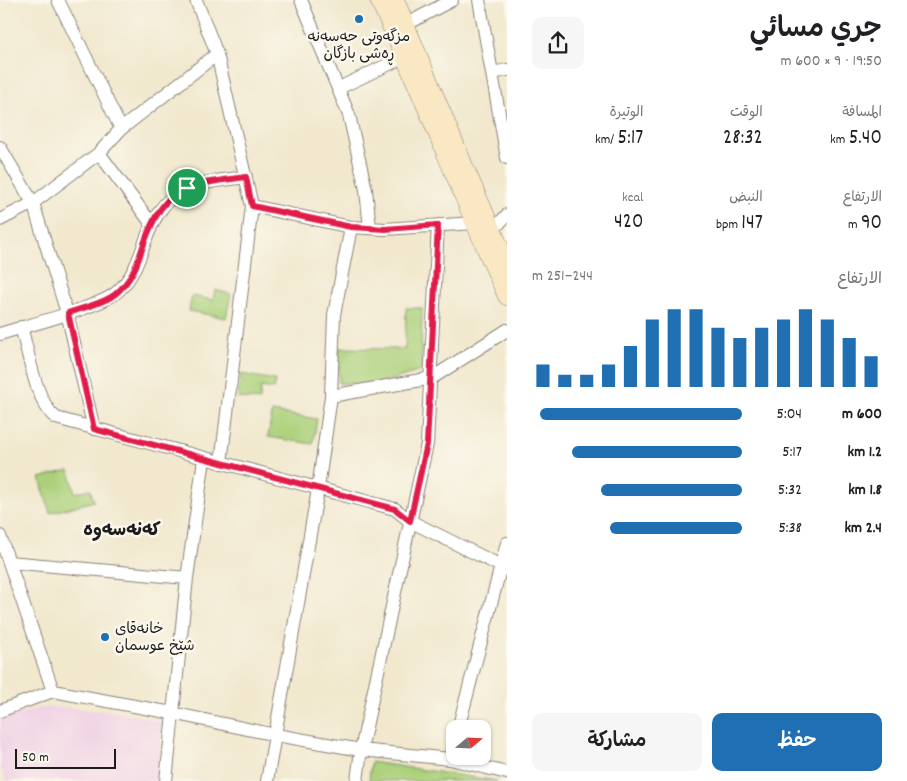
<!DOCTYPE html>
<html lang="ar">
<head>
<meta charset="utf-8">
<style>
  body { margin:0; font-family:Dekko,"Playpen Sans Arabic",sans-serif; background:#f6f6f6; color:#202124; direction:rtl; height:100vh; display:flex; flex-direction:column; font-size:19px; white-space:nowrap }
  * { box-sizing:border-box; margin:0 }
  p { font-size:16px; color:#757577 }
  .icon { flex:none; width:28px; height:28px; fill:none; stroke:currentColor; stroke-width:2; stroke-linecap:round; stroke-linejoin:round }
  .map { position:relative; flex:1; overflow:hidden; direction:ltr }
  .details { display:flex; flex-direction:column; background:#fff; width:400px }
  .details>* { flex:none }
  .needle { width:32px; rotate:71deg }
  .buttons { position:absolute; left:446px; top:720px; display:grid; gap:10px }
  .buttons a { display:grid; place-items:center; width:45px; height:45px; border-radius:10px; background:#fff; box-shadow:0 1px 4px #0004; font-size:25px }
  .scale { position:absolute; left:15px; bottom:12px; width:101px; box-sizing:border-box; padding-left:5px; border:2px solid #1c1c1c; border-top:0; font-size:14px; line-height:18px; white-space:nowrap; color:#1c1c1c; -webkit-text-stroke:4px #fbf7ec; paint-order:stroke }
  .pin { position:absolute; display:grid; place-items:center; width:42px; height:42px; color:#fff; margin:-21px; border:2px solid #fff; border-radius:50%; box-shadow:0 1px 5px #0007 }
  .round { display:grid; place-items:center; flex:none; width:52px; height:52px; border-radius:10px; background:#f6f6f6 }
  .overview { display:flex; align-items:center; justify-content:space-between; height:85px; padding:0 25px }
  h1 { font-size:28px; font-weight:600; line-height:38px }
  .metrics { display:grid; grid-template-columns:repeat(3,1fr); gap:8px; height:85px; padding:5px 25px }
  .metrics div { display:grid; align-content:center }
  .metrics b { font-size:21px; font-weight:600 }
  .metrics small { font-size:14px; font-weight:400 }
  .metrics p { font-size:14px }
  .chart { height:140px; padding:10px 25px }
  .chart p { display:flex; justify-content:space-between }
  .chart svg { width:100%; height:90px; margin-top:5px; stroke:#1f6fb2; stroke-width:6 }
  .primary-button { display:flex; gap:10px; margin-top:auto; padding:10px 25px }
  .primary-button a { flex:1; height:58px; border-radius:10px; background:#1f6fb2; color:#fff; font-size:20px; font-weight:600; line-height:58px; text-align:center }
  .primary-button a+a { background:#f6f6f6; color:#202124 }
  ul { padding:0 25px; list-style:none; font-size:16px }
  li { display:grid; grid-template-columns:80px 60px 1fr; align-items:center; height:38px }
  li i { height:12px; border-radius:6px; background:#1f6fb2 }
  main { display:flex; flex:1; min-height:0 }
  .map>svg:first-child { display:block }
  .built { fill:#f0d0e4 }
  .green { fill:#abd079; stroke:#64764a }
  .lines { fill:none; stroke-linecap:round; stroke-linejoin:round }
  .street-casing { stroke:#868275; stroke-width:14 }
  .secondary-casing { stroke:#868275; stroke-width:19 }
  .street { stroke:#fff; stroke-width:12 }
  .secondary { stroke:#fae7c3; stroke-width:18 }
  .route-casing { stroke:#fff; stroke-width:10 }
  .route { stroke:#e11d48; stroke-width:6 }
  .poi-dot { fill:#1f6fb2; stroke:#fbf7ec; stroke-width:2 }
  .labels { text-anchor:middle; stroke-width:5; stroke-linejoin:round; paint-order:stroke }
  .poi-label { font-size:15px; fill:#1c1c1c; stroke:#fbf7ec }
  .quarter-label { font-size:18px; font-weight:bold; fill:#1c1c1c; stroke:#fbf7ec }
</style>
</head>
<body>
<main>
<section class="details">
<div class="overview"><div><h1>جري مسائي</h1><p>19:50 · 9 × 600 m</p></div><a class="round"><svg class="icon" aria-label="share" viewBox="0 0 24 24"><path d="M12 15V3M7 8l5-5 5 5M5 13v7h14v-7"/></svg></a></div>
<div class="metrics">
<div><p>المسافة</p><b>5.40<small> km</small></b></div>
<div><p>الوقت</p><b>28:32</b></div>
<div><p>الوتيرة</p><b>5:17<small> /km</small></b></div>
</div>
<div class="metrics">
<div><p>الارتفاع</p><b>90<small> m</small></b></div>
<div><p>النبض</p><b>147<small> bpm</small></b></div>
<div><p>kcal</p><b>420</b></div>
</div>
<div class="chart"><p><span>الارتفاع</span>244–251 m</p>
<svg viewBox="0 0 160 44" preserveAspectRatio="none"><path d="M5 44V33M15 44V38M25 44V38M35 44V33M45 44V24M55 44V11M65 44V6M75 44V6M85 44V15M95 44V20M105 44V15M115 44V11M125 44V6M135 44V11M145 44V20M155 44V29"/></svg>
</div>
<ul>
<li><b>600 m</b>5:04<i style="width:96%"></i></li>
<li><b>1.2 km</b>5:17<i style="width:81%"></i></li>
<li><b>1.8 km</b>5:32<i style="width:67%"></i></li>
<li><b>2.4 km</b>5:38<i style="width:63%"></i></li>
</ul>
<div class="primary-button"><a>حفظ</a><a>مشاركة</a></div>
</section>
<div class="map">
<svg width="507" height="781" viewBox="0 0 507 781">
  <rect width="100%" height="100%" fill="#fbf7ec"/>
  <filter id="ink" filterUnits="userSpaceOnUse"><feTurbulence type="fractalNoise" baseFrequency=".02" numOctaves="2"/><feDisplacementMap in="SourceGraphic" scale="10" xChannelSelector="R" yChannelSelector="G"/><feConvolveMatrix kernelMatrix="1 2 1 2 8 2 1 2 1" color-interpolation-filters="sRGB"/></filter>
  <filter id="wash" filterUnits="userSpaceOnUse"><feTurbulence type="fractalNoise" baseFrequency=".0096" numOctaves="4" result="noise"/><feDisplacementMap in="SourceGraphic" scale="20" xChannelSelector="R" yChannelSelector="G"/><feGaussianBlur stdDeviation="1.12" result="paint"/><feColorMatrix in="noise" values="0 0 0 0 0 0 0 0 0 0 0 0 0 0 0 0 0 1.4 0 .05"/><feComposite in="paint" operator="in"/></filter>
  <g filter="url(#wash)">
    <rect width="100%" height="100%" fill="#f1e8ce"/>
    <path class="built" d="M63,707L115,712L162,721L159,781H6L0,768V718L42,708Z"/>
    <path class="green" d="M215,290L231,294L226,318L189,311L192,296L213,300Z
      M406,308H422L421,371L377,384L339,383V348L405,349Z
      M241,374L275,380L274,389L261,387L260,400L238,398Z
      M272,412L317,419L313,444L268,437Z
      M69,470L75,493L90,489L94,501L50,513L40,478Z
      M371,762L497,781H369Z"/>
  </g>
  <g filter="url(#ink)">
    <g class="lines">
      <g class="street-casing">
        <path id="street" d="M58,0L121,129
          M196,0L217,54L252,206L221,463
          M301,0L349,115L366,190L370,228
          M479,0L507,158
          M407,24L452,0
          M492,73L507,70
          M339,88L406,56
          M0,147L33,203L67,313L94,429
          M99,153L151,223
          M252,206L351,227L385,229L474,223
          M0,220L33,203L99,153L121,129L217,54
          M492,231L507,215
          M21,327C29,353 35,401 56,418L395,509L410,521L507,569
          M0,334C27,325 100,308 118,291C132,278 138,262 144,245C164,185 189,184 246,177
          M331,396L432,378L507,330
          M0,536L53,691
          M9,562L187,578
          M0,711L53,691L172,713L276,735L361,750L450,759L507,773
          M458,729L507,543
          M450,759L455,740
          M166,781L187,578L204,459
          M267,781L318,489L331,396L334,315L351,227
          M357,781L361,750L427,444L438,225"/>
      </g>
      <g class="secondary-casing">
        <path id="secondary" d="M379,0C425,97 462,198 507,296
          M395,0L463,164L507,264"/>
      </g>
      <use href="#street" class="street"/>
      <use href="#secondary" class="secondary"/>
    </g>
  </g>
  <g class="lines" filter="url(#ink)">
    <g class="route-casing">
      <path id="route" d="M246,177L252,206L351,227L385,229L438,225L427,444L410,521L395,509L94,429L68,313C81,308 98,305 111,297C124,289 134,273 139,258C162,189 174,186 246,177Z"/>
    </g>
    <use href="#route" class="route"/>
  </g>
  <g class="poi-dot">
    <circle cx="359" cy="19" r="5"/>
    <circle cx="105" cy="637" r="5"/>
  </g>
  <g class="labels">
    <g class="poi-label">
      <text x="359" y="41">مزگەوتی حەسەنە<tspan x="359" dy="17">ڕەشی بازگان</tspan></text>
      <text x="115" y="633" text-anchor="start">خانەقای<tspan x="115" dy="17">شێخ عوسمان</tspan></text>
    </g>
    <g class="quarter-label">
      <text x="122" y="535">کەنەسەوە</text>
    </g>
  </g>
</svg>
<div class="buttons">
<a><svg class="needle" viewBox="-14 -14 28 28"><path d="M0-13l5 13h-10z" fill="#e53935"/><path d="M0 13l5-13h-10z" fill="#757577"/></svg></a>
</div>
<div class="scale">50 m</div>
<div class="pin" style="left:187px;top:188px;background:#1e9e55"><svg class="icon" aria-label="arrive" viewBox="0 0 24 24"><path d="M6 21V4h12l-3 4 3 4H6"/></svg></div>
</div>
</main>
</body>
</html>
